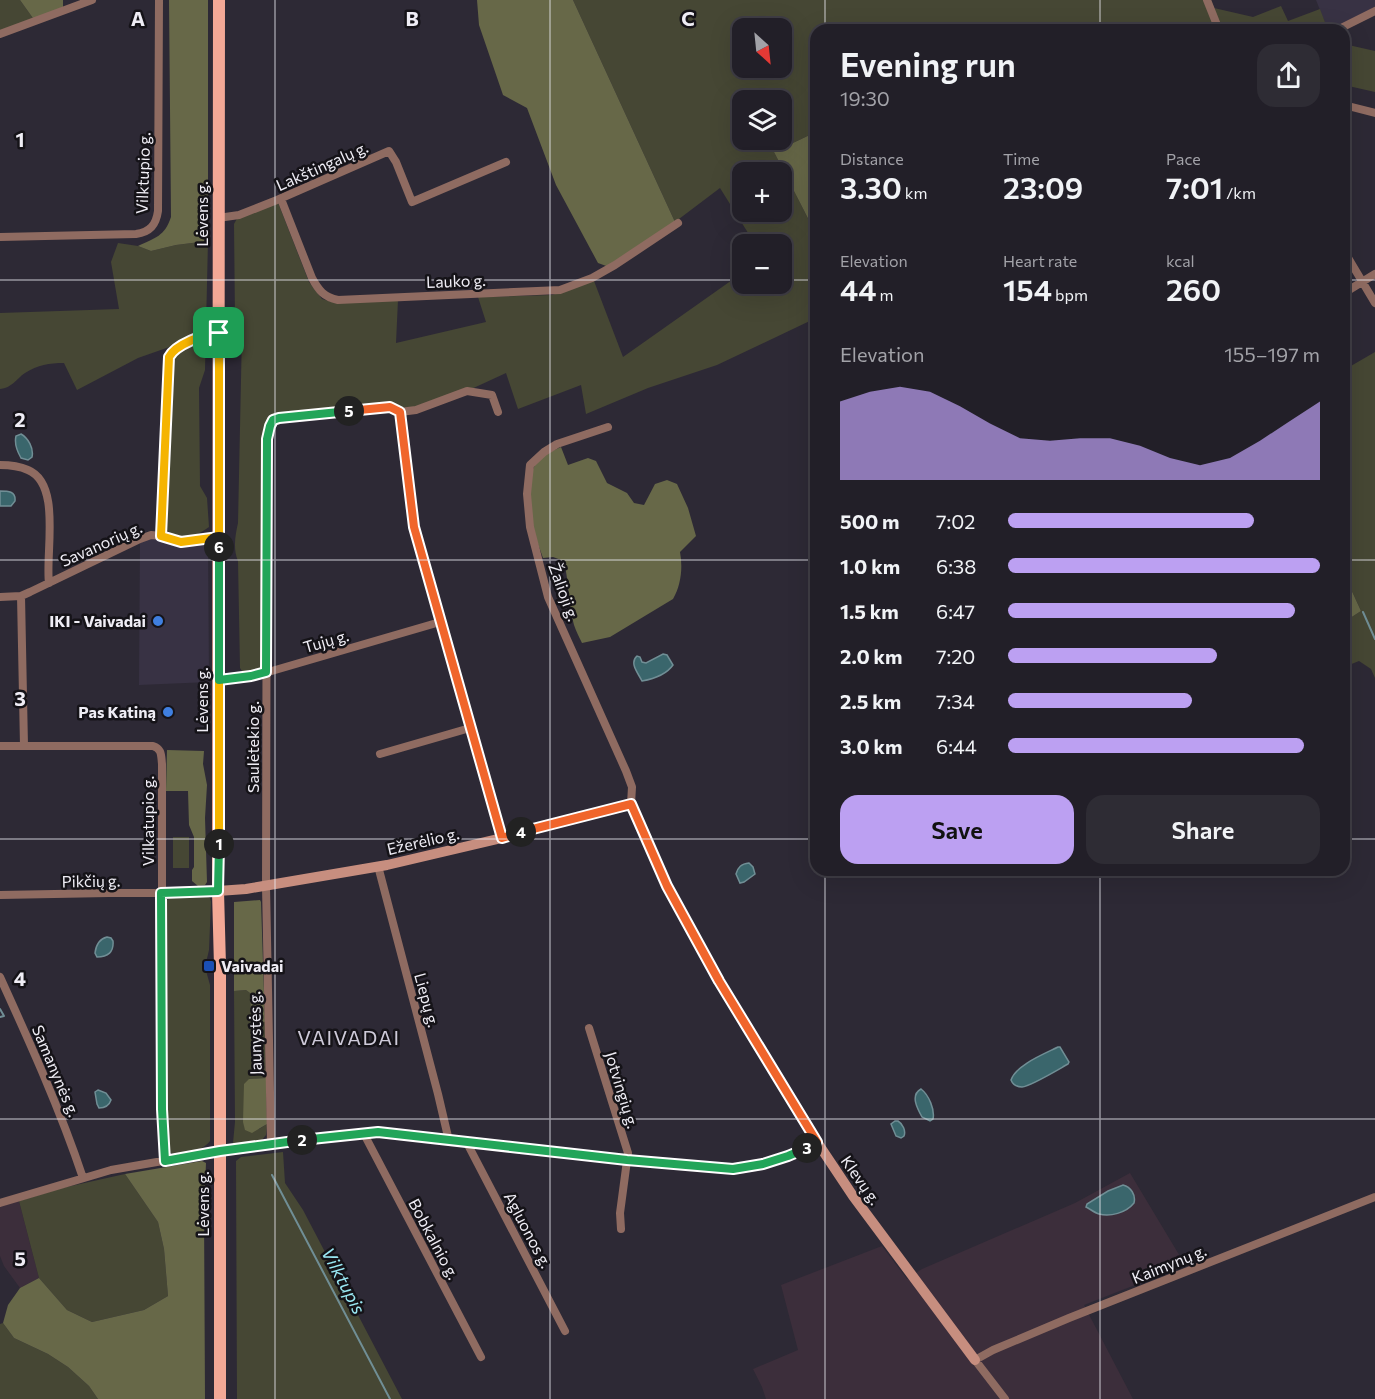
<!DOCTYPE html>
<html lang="en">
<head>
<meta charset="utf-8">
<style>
  body { margin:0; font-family:Commissioner,sans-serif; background:#2e2c34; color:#f1f3f6; height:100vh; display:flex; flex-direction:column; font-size:22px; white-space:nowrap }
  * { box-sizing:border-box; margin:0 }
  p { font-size:20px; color:#a2a2a8 }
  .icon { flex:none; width:33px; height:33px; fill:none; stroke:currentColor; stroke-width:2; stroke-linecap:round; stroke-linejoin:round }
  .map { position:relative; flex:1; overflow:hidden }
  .details { position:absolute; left:810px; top:24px; width:540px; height:852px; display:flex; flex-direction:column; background:#221f28; border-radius:18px; box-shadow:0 6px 24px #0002,0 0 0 2px #3f3d45 }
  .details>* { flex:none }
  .needle { width:39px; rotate:153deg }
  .buttons { position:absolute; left:732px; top:18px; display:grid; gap:12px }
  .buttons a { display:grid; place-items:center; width:60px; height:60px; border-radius:12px; background:#221f28; box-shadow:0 6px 24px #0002,0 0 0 2px #3f3d45; font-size:30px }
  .pin { position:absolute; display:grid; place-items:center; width:51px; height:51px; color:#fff; margin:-26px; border-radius:12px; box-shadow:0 3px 9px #0006 }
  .km { position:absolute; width:30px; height:30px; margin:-15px; border-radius:50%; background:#222; color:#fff; font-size:16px; line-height:30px; text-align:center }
  .round { display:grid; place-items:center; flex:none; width:63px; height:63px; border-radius:18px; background:#2e2c34 }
  .overview { display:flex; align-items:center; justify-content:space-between; height:102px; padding:0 30px }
  h1 { font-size:33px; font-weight:600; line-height:45px }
  .stats { display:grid; grid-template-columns:repeat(3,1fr); gap:9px; height:102px; padding:6px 30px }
  .stats div { display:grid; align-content:center }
  .stats b { font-size:30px; font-weight:600 }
  .stats small { font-size:16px; font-weight:400 }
  .stats p { font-size:16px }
  .chart { height:168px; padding:12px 30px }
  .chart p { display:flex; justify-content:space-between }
  .chart svg { width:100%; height:108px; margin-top:6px; fill:#bca0f2; opacity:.7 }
  .cta { display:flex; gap:12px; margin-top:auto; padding:12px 30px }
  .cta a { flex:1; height:69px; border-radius:18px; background:#bca0f2; color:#111; font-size:24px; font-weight:600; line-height:69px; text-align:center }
  .cta a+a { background:#2e2c34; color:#f1f3f6 }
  ul { padding:0 30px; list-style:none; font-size:20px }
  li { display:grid; grid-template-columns:96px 72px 1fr; align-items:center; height:45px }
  li i { height:15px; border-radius:8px; background:#bca0f2 }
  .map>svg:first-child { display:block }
  .built { fill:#383244 }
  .industrial { fill:#3c2e3b }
  .green { fill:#464734; fill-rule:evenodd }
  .forest { fill:#676848 }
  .water { fill:#3a666c; stroke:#708e95; stroke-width:1.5 }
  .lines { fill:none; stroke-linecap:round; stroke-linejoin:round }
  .stream { stroke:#708e95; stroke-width:2 }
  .street { stroke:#8f6b61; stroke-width:8 }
  .secondary { stroke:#c78e7f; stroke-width:10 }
  .primary { stroke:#f3a896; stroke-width:12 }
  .split-1-casing { stroke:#fff; stroke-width:12 }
  .split-2-casing { stroke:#fff; stroke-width:12 }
  .split-3-casing { stroke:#fff; stroke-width:12 }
  .split-4-casing { stroke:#fff; stroke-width:12 }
  .split-5-casing { stroke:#fff; stroke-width:12 }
  .split-6-casing { stroke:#fff; stroke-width:12 }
  .split-7-casing { stroke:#fff; stroke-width:12 }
  .split-1 { stroke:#f5b400; stroke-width:8 }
  .split-2 { stroke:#22a559; stroke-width:8 }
  .split-3 { stroke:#22a559; stroke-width:8 }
  .split-4 { stroke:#f0652b; stroke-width:8 }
  .split-5 { stroke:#f0652b; stroke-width:8 }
  .split-6 { stroke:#22a559; stroke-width:8 }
  .split-7 { stroke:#f5b400; stroke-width:8 }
  .grid { fill:none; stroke:#efedf5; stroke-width:1.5; stroke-opacity:0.55 }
  .shop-dot { fill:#3f7fe0; stroke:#151318; stroke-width:2 }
  .transit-dot { fill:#1a4fb4; stroke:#151318; stroke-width:2 }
  .labels { text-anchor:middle; stroke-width:5; stroke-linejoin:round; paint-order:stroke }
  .street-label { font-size:16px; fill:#efedf5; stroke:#151318 }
  .poi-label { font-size:16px; font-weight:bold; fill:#efedf5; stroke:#151318; text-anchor:end }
  .water-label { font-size:18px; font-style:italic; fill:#9ae9f4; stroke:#151318 }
  .quarter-label { font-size:20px; letter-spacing:1.5px; fill:#cecad9; stroke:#151318 }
  .grid-label { font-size:20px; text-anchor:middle; font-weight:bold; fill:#efedf5; stroke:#151318; stroke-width:5; stroke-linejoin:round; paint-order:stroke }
</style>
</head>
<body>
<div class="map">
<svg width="1375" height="1399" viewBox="0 0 1375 1399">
  <rect width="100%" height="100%" fill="#2d2935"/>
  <path class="built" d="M1316,0H1375V9L1333,30H1328Z
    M151,535L173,540L208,538L209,682L139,685L140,539Z"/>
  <path class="industrial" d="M1130,1173L1181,1258L1186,1265L1084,1305L1133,1399H766L762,1387L753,1369L798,1350L781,1285L882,1246L907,1279L922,1269L1075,1203Z
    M19,1201L39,1278L20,1288L4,1266L0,1256V1207Z"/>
  <path class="green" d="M0,0H20L35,21L0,34Z
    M573,0H1211L1214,8L1253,17L1281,6L1288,21L1320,9L1328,30H816V132L774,152L816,234V318L717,365L648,388L586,414L581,385L518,409L506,373L467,391L416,410L390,407L279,418L270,426L266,672L242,671L240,668L238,561C233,549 235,536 238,523L242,332L235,320L234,224L239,215L277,200L309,282L322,299L332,302L398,300L396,343L486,322L478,297L552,295L594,281L623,357L742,273V284H782V244H755L720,188L675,222ZM742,28H782V68H742ZM742,100H782V140H742ZM742,172H782V212H742Z
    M1344,44L1375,51V92L1344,85Z
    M208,241L205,370L199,388L200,486L207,498L209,527C194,537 182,543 167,530L175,345L138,358L77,390L64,363C49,363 38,365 25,373C16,379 12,388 0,389V313L119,309L111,262L118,243L138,246L151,251L176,245Z
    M1375,352V678L1371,669L1359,661L1344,667V622L1361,611L1344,574V370Z
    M173,837H189V868H173Z
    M206,895L210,898L211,902L209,950L205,967L210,985V1141C205,1149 183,1157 173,1154C169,1152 169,1151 167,1147L166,901L173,896Z
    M246,990L250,993L251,1017L254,1021L265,1022L266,1078L249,1079L259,1129L267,1124L266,1135L261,1141L237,1145L233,1143L235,1122L234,991Z
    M283,1152L285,1183L303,1210L402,1399H237L236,1161L241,1157Z
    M125,1174L158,1222L164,1249L168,1296L144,1310L92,1322L67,1310L39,1278L19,1201L62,1188Z
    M3,1323L14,1338L48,1354L68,1367L89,1386L98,1399H0V1324Z"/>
  <path class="forest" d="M20,0H63V11L35,21Z
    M169,0H208V241L176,245L151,251L138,246C155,238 165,236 171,217Z
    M477,0H573L675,222L609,267L598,263L556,185L527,108L503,95L479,25Z
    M816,132V234L774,152Z
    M561,447L568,465L588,458L596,461L607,483L627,493L634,503L644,505L655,484L667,480L677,484L688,508L696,536L680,552C683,568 681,585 673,599L610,637L582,643C579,637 576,631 574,625C568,604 569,582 564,561L553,557L543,558C540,549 536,540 534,531C531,513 525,477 537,462C544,454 552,451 561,447Z
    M1344,574L1361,611L1344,622Z
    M167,750L204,751L203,764L207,785L205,818L207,882L205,885L198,886L192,881V870L194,867V837L189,825L188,791H166Z
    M260,900L261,902L265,1022L254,1021L251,1017L250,993L246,990L234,991V902Z
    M266,1078L267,1124L252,1133L245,1130L243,1122L244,1084L249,1079Z
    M202,1161L206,1163L204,1208L205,1399H98L89,1386L68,1367L48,1354L14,1338L3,1323L8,1305L20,1288L39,1278L67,1310L92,1322L144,1310L168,1296L164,1249L158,1222L125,1174Z"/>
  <path class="water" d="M21,434C28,438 34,448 32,457L28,460L21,458C17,451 14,444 16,436Z
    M0,491C8,491 16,491 15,501L11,506H0Z
    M663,654L667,655L673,665C666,675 653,679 642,681C638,673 629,663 637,656L640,657L642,662L646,663Z
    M749,863L753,867L755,874L744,882L740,883L736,874C738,867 741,864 749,863Z
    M107,937L111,938L113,941C114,952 108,957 97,957L95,953C96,945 99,939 107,937Z
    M1058,1047H1060L1069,1062L1068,1064C1059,1069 1031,1086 1022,1087C1016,1087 1013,1085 1011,1080C1016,1065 1044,1054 1058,1047Z
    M921,1089C929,1095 935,1110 933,1119L930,1121L922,1117C917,1108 910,1095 921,1089Z
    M98,1090L106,1093L111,1100C109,1106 105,1108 99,1108L97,1104L95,1092Z
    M895,1121H898C903,1124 906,1131 904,1136L901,1138L896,1136L891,1124Z
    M1123,1185C1131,1187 1136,1195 1134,1203C1126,1213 1110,1217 1099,1214C1095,1213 1090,1209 1086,1207L1087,1204L1108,1191Z"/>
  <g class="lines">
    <path class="stream" d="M1363,612L1375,639
      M0,1009L4,1016L0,1017
      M272,1175L390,1399"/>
    <path class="street" d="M1207,0L1219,30
      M1337,30L1375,11
      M0,34L92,0
      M1344,105L1375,113
      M281,199L312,278C319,291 324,297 338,300L560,290L592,278L615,265L678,223
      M218,218L239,215L277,200L389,151L396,162L412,202L506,162
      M0,237L136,234C150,232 156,225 158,211L159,0
      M1344,251L1375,303
      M1344,293L1375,274
      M400,412L414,527L502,838
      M608,427L557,444L544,452L530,465L527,494L530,527L548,597L626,771L632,787L631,804
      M0,465C10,465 19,466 28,470C62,484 45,554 49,583
      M161,536L181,542L219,537
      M21,596L24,746
      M0,597L21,596L30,592L140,539L151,535L161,536L169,357L172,352L176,348L207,334L218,333
      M219,680L258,675L440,622
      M0,746H153C162,749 161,755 162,764V1109L165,1161
      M380,754L470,728
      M378,866L438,1094L449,1141
      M0,895L218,891
      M0,977C30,1043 60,1109 83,1178
      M589,1028L628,1153L620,1213L621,1229
      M364,1134L481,1357
      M467,1143L565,1331
      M271,1144L266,886L267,439L270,426L273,420L279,418L390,407L400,412L416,410L467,391L492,395L498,412
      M0,1203L111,1170L220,1151L282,1142L378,1132L627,1160L733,1169L763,1164L788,1156L817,1142
      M1005,1399L975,1360L993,1350L1069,1318L1375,1197"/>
    <path class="secondary" d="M218,891L246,889L387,865L502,838L547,825L631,804L667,886L719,981L817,1142L853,1196L975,1360"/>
    <path class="primary" d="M219,0L218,891L220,966V1399"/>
  </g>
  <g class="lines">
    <g class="split-1-casing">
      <path id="split-1" d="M219,844V333"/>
    </g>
    <g class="split-2-casing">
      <path id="split-2" d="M219,844L218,891L161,893L162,1109L165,1161L220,1151L302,1140"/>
    </g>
    <g class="split-3-casing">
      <path id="split-3" d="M302,1140L378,1132L627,1160L733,1169L763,1164L788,1156L807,1148"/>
    </g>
    <g class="split-4-casing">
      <path id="split-4" d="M521,832L631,804L667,886L719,981L817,1142L807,1148"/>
    </g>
    <g class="split-5-casing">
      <path id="split-5" d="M349,411L390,407L400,412L414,527L502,838L521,832"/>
    </g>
    <g class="split-6-casing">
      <path id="split-6" d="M219,547V680L251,676L266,672L267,439L270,426L273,420L279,418L349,411"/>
    </g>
    <g class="split-7-casing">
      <path id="split-7" d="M219,333C205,333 175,345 169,357L161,536L181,542L219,537V547"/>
    </g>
    <use href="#split-1" class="split-1"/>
    <use href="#split-2" class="split-2"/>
    <use href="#split-3" class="split-3"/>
    <use href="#split-4" class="split-4"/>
    <use href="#split-5" class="split-5"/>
    <use href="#split-6" class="split-6"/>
    <use href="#split-7" class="split-7"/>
  </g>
  <path class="grid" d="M275,0V1399M550,0V1399M825,0V30M1100,0V30M0,280H742M782,280H816M1344,280H1375M0,560H816M1344,560H1375M0,839H816M1344,839H1375M825,870V1399M1100,870V1399M0,1119H1375"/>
  <g class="shop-dot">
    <circle cx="158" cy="621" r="6"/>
    <circle cx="168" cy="712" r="6"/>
  </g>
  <rect class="transit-dot" x="203" y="960" width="12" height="12" rx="3"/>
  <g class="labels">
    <g class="street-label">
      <text transform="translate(322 166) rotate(-24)" y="6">Lakštingalų g.</text>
      <text transform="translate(143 173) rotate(-88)" y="6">Vilktupio g.</text>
      <text transform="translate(202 214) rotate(-90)" y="6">Lėvens g.</text>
      <text transform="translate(456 281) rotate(-2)" y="6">Lauko g.</text>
      <text transform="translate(101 544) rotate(-24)" y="6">Savanorių g.</text>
      <text transform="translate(564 592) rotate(70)" y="6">Žalioji g.</text>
      <text transform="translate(326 641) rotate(-16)" y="6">Tujų g.</text>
      <text transform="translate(202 700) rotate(-90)" y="6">Lėvens g.</text>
      <text transform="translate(253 747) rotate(-90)" y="6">Saulėtekio g.</text>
      <text transform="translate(148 821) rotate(-90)" y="6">Vilkatupio g.</text>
      <text transform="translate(423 841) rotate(-13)" y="6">Ežerėlio g.</text>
      <text transform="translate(91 881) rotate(-1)" y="6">Pikčių g.</text>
      <text transform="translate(427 1000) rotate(75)" y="6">Liepų g.</text>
      <text transform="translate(255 1033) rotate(-91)" y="6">Jaunystės g.</text>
      <text transform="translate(56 1071) rotate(67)" y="6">Samanynės g.</text>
      <text transform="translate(622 1090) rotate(73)" y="6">Jotvingių g.</text>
      <text transform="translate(861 1180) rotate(55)" y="6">Klevų g.</text>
      <text transform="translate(203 1204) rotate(-90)" y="6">Lėvens g.</text>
      <text transform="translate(528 1230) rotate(62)" y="6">Agluonos g.</text>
      <text transform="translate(434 1239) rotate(62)" y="6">Bobkalnio g.</text>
      <text transform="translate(1169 1264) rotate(-22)" y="6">Kaimynų g.</text>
    </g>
    <g class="poi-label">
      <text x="146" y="627">IKI - Vaivadai</text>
      <text x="156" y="718">Pas Katiną</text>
      <text x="221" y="972" text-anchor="start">Vaivadai</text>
    </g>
    <g class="water-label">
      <text transform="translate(343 1281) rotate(62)" y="6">Vilktupis</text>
    </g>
    <g class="quarter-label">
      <text x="349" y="1045">VAIVADAI</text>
    </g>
  </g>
  <g class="grid-label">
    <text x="138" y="26">A</text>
    <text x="412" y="26">B</text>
    <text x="688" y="26">C</text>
    <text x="20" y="147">1</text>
    <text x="20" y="427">2</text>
    <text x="20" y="706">3</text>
    <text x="20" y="986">4</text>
    <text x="20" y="1266">5</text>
  </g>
</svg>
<div class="buttons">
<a><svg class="needle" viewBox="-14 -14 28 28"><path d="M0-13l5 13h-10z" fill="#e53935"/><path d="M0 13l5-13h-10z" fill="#a2a2a8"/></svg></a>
<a><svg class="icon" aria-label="layers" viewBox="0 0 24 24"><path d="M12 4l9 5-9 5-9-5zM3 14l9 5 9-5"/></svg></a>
<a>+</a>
<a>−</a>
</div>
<div class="pin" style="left:219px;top:333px;background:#1e9e55"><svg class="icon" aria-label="arrive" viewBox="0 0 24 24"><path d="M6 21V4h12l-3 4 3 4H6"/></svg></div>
<b class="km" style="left:219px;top:844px">1</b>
<b class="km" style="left:302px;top:1140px">2</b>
<b class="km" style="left:807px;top:1148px">3</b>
<b class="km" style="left:521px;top:832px">4</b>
<b class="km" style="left:349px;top:411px">5</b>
<b class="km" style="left:219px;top:547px">6</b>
<section class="details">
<div class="overview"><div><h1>Evening run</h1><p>19:30</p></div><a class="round"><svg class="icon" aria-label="share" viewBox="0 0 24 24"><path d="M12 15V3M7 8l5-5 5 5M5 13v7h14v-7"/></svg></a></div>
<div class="stats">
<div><p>Distance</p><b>3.30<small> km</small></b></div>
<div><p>Time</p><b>23:09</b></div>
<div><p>Pace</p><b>7:01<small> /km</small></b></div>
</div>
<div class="stats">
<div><p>Elevation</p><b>44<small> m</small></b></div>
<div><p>Heart rate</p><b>154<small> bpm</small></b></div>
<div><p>kcal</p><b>260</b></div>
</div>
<div class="chart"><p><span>Elevation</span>155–197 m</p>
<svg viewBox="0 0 160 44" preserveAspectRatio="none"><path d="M0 44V12L10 8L20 6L30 8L40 14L50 21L60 27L70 28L80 27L90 27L100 30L110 35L120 38L130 35L140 28L150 20L160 12V44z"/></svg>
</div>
<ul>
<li><b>500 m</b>7:02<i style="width:79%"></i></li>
<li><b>1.0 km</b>6:38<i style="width:100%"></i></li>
<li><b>1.5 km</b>6:47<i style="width:92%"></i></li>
<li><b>2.0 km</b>7:20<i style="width:67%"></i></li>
<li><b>2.5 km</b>7:34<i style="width:59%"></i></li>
<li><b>3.0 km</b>6:44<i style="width:95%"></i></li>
</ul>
<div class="cta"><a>Save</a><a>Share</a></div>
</section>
</div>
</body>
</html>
